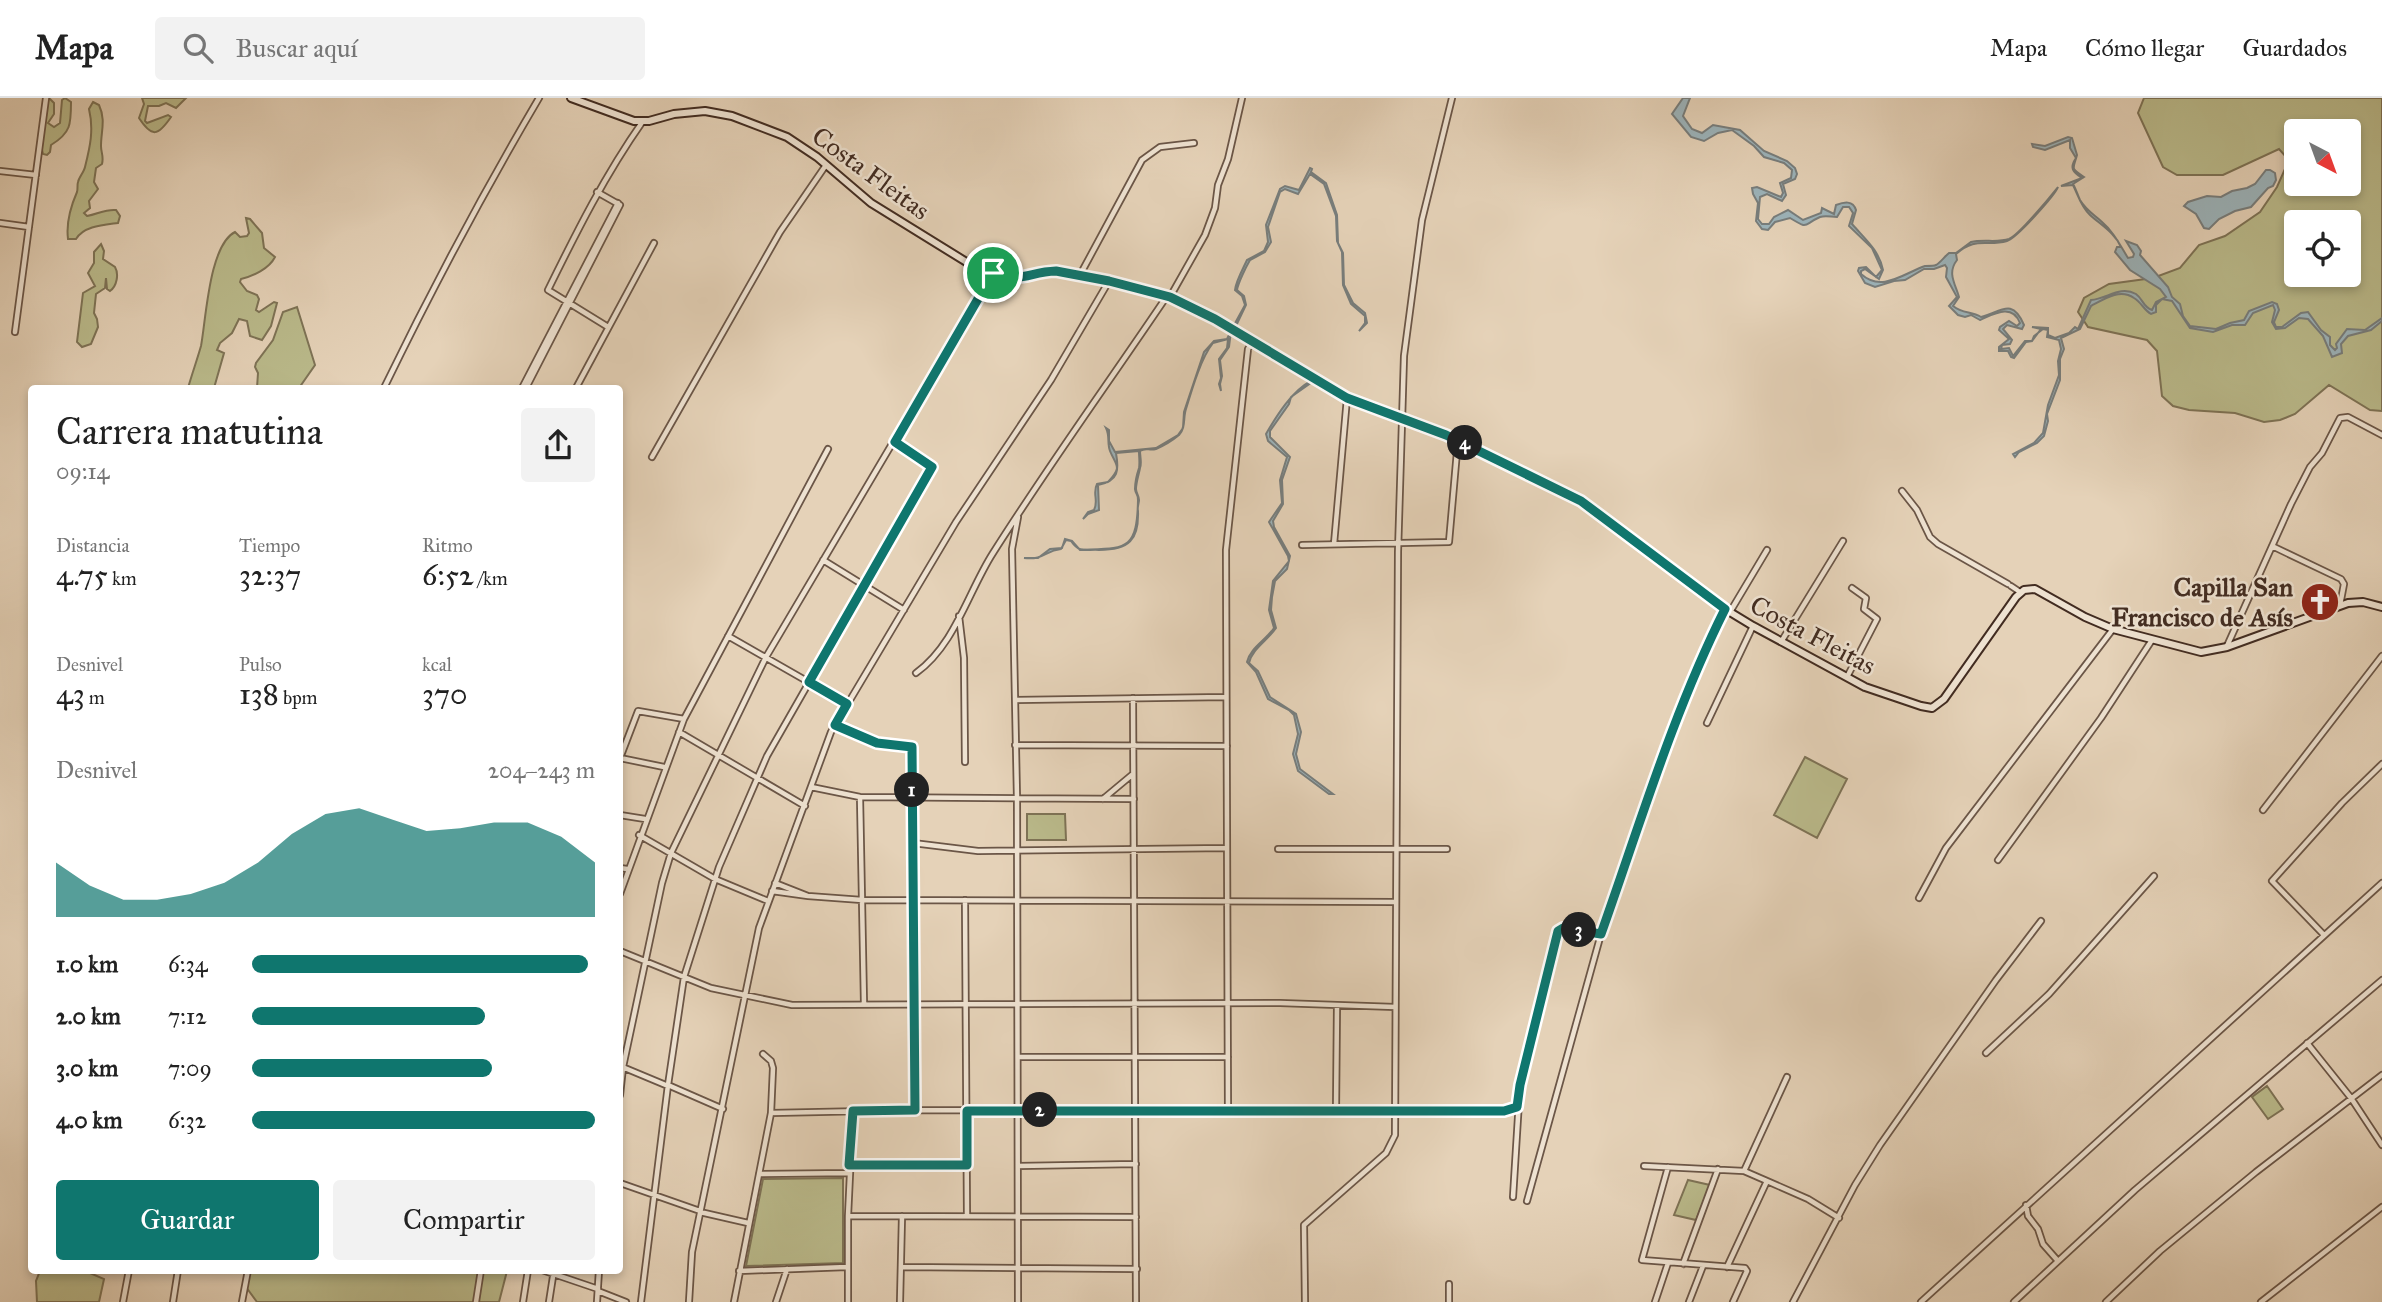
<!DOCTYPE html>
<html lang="es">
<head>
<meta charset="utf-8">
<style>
  body { margin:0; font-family:"IM FELL Great Primer",serif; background:#f2f2f2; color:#222; height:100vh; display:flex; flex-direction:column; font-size:26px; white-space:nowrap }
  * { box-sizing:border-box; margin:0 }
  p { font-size:23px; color:#767676 }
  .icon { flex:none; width:38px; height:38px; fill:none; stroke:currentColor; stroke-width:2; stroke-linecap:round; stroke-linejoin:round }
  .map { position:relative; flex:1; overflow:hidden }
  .drawer { position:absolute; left:28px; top:287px; width:595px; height:889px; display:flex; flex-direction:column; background:#fff; border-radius:7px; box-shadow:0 4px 10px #0003 }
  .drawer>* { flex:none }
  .needle { width:46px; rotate:139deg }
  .controls { position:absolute; left:2284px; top:21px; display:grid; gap:14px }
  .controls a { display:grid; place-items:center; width:77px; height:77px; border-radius:7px; background:#fff; box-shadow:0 4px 10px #0003; font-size:35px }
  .pin { position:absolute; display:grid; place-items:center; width:60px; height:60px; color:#fff; margin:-30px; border:4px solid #fff; border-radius:50%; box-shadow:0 2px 7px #0007 }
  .km { position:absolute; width:35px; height:35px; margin:-18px; border-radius:50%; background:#222; color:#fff; font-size:19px; line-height:35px; text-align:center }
  .round { display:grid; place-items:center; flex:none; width:74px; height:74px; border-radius:7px; background:#f2f2f2 }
  .head { display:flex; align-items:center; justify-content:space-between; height:119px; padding:0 28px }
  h1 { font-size:38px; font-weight:600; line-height:52px }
  .stats { display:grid; grid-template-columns:repeat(3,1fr); gap:10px; height:119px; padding:7px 28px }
  .stats div { display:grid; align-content:center }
  .stats b { font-size:30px; font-weight:600 }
  .stats small { font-size:19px; font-weight:400 }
  .stats p { font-size:19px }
  .chart { height:196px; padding:14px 28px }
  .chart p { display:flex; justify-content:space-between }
  .chart svg { width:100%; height:126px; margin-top:7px; fill:#0f766e; opacity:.7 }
  .primary-button { display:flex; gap:14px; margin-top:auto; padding:14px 28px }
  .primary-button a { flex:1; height:80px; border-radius:7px; background:#0f766e; color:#fff; font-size:28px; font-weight:600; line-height:80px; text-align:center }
  .primary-button a+a { background:#f2f2f2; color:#222 }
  ul { padding:0 28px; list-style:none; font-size:23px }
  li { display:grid; grid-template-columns:112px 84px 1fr; align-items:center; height:52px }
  li i { height:18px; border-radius:9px; background:#0f766e }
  header { display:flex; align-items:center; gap:42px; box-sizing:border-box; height:98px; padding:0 35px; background:#fff; border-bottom:2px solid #e0e0e0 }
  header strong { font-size:33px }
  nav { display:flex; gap:38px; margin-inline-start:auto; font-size:24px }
  .search { width:490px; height:63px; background:#f2f2f2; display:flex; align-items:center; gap:18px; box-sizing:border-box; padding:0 24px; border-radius:7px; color:#767676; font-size:26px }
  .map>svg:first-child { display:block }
  .green { fill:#baba8b; stroke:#7e7356; stroke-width:2; fill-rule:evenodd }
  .water { fill:#9cb4bb; stroke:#787e7d; stroke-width:2 }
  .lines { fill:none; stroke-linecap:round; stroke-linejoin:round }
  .street-casing { stroke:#6b5647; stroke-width:8 }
  .secondary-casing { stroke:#422c21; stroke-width:10 }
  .street { stroke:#eee2d1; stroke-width:4.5 }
  .secondary { stroke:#eee2d1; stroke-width:6 }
  .route-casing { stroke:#fff; stroke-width:14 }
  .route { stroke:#0f766e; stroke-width:9 }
  .labels { text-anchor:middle; stroke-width:5; stroke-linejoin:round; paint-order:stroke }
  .street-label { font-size:26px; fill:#422c21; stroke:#eee2d1 }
  .poi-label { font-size:26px; font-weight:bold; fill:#422c21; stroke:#eee2d1; text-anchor:end }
</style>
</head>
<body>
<header>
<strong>Mapa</strong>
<div class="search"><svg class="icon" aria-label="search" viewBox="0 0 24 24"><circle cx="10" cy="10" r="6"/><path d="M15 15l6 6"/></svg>Buscar aquí</div>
<nav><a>Mapa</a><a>Cómo llegar</a><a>Guardados</a></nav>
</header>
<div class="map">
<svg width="2382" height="1204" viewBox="0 0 2382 1204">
  <rect width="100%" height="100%" fill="#e5d2b8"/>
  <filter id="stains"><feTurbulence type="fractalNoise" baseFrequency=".00286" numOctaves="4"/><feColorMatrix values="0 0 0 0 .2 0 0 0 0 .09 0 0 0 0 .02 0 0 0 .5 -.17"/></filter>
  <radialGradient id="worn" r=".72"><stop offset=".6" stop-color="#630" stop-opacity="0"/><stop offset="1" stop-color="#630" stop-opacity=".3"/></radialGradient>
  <path class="green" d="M45,0H49L54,5V16L48,25L54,29L60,25L62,2L65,0L71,4C71,26 71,35 51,47L50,54L47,57L43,56L41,48L45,22Z
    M142,0H186L176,10L166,5L159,8H148L145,23L147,25L168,17L171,19C158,38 152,40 139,20L144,6Z
    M2144,0H2382V313L2370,312L2329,287L2295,316L2280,322L2264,324L2235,315L2189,312L2173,308L2162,298L2157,253L2147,242L2088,229L2078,214L2084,200L2109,186L2153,180L2180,170L2199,147L2225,138L2260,114L2277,89L2289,62L2279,51L2223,77H2177L2163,69L2138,15ZM2296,33H2348V86H2296ZM2296,124H2348V177H2296Z
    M93,4L99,7C106,22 101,33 101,48C101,55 104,58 102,66L96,70L94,84L98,91L89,103L90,110L84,115L87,118C98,116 105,111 116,112L120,118L118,125C103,127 84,128 76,141H68C66,125 70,110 77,94C78,91 77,87 78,84C79,79 84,74 85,69C90,49 94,32 89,11Z
    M246,120L250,121L262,135L264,150L275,159C269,171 253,178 241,181L240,184L247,193L257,197L259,201L256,212L259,214L274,204L277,205L271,228L262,242L250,238L247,223L239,221L232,235L220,245L217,252L224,255L214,290H188C192,276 197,262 201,248C206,222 209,147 235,134L240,139L247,138L249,135Z
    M101,146L104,153L103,161L115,169C119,176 117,188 110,193L107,191L106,180L105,190L96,196L94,215L97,221L98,229L91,246L82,249L77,244L83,195L95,188L88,175L94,165V154Z
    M297,209L315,267L299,290H257L258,275L255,269L256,265L273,242L283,214Z
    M1805,659L1847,681L1817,740L1774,717Z
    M1027,716H1065L1066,742H1027Z
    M2267,988L2283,1011L2268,1021L2252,999Z
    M843,1080V1165L746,1168L763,1081Z
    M1688,1082L1710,1087L1696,1122L1674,1117Z
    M40,1173H90V1175L104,1181L99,1204H37L36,1183Z
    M250,1173H507L499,1204H257L246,1189Z"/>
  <path class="water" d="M1683,0H1690L1683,18L1692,31L1702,35L1713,27L1740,32L1764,53L1787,63L1795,70L1797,76L1795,81L1783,86L1786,97L1782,103L1767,96L1760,99L1758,121L1762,126H1769L1774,119L1788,112L1803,122L1821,115L1822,110L1834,116L1836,107C1844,104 1853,102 1856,112L1852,126C1865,141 1879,152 1883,172L1879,181L1865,171L1861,173V176C1882,195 1904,175 1925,168C1927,168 1934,168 1936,167C1940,165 1945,158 1949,155H1956L1971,144C1983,141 1998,145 2009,141C2019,137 2050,99 2058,89C2055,97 2017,140 2007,143C1986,149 1976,138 1956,156L1957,162C1947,175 1955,185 1959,199L1953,208C1963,216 1971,213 1981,219C2001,214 2012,199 2024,227L2022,231L2007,227L2003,231L2012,242L2010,246L2002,247L2001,251L2009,250L2013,258L2025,243H2032L2041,231L2032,229L2048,230V237L2055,240L2069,235L2075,229L2078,231L2091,202C2107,201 2120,187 2136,196C2143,201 2143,209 2152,212L2156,204L2166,199L2160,191L2130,172L2115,154L2117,149H2121C2115,135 2101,127 2090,117C2081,109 2078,97 2073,87L2061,88L2082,80C2073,74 2069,70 2076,60L2070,50V42L2045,52L2033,49L2032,46L2045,48L2068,39L2072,40L2077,57C2073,72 2070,69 2084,79L2073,86C2076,91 2078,98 2080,102C2086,112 2093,116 2101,123C2113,133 2120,147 2128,160L2133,159L2134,156L2126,143L2137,147L2141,153L2140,157L2168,189L2172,199L2180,206L2183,218L2190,228L2216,231L2230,225L2244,222L2249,213L2272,204L2277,206L2279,212L2274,224L2276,229H2282L2301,215L2308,214L2321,232L2330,239V247L2335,252L2337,250L2336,246L2347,231L2365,232L2382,220V223L2371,232L2348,238L2341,246L2342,255L2332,259L2323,238L2308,221L2299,220L2285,230L2276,231L2272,224L2275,212L2273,207L2253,215L2245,227H2232L2213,234L2190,230L2172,203L2162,201L2156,207V214L2151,216C2144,212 2141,204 2134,200C2120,190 2104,201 2091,208L2080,231L2061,240L2064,251L2060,261V282L2047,316L2048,323L2044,338L2037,345L2019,354L2015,359L2013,356L2034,345L2043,335L2048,307L2059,277L2058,263L2061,251L2059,242L2047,239L2048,232L2043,231L2034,238L2032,243L2026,244L2014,260L2011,259L2008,253H1999V249L2009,241L1999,232L2000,229L2009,223L2017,228L2020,225C2012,205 1994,216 1980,222L1971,217L1965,219L1958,217L1949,208L1957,199L1946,179L1947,170L1945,167L1934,171H1924L1905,182L1894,183L1875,189L1865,185L1858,173L1859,170L1866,169L1876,179L1882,172L1872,150L1849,128L1853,115L1849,109H1843L1837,119C1831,119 1826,117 1820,119C1802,127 1810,132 1790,120L1775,124L1768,132L1762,131L1756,123L1758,105L1753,96L1752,90L1757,89L1781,99L1783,95L1780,85L1791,80L1792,72L1784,65L1764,59L1754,48L1732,32L1718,35L1704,43L1691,39L1672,16Z
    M1310,70L1312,71L1311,74L1326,85L1337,117L1338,145L1343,155L1344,187L1353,205L1365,215L1367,225L1359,233L1365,225V218L1351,206L1343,187L1342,154L1337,143L1336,118L1324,86L1310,76L1298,96L1285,91L1280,94L1268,129L1271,144L1265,154L1250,162C1246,169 1238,185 1237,192L1244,198L1246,207L1236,228L1234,227L1245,207L1242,198L1235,192C1236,183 1243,171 1247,162L1264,153L1268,144L1266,127L1280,91L1285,88L1299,92Z
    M2266,72H2270L2275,75L2276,82L2273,88L2268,90L2251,109L2235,113L2219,121L2209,131L2204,130L2196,116L2184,108L2188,104L2207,98L2221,99L2232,93L2247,90L2255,86Z
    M1231,233L1229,249L1220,262L1222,278L1220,286L1221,293L1219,286L1221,280L1219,261L1227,250L1228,241L1213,245C1201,260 1192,291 1186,311C1183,319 1186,330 1179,337C1173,342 1163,348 1156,351C1149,353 1146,349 1140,353C1140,359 1142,365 1140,370C1139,376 1136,384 1136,391C1136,395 1139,398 1139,402C1139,405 1137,409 1138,413C1139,442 1129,452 1099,452C1086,451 1080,456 1071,443L1066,442L1061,451C1044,453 1045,462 1024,460H1038L1050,451L1062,450L1065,441L1072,443L1080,452C1126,450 1137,454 1138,402C1138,395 1136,398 1135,391C1135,385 1137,376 1139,370C1140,365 1139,359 1139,353L1116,355C1119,372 1119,383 1098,387L1099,412L1088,416L1083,421L1088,414L1094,412C1099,403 1092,395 1097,386L1108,384C1123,368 1116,368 1110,353C1107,345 1110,338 1106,330L1109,332V343L1115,354L1156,350L1178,337L1183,330L1184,314L1204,254L1214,243L1227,241Z
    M1311,283L1312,284L1291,299L1289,306L1270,333V339L1290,359L1282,382L1283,406L1273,423L1274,429L1290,458L1287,471L1275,483L1272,499L1271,512L1276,530C1268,542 1252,551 1249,565L1258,573L1270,599L1296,616L1301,634L1296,656L1300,671L1333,696H1329L1298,673L1293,656L1298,636L1294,617L1289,612L1268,601L1256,574L1247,564C1250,550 1266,542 1274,530L1269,512L1273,483L1289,463L1288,458L1269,424L1282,405L1280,382L1287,359L1268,343L1266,336C1277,317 1292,293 1311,283Z"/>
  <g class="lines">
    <g class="street-casing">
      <path id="street" d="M0,73L36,77
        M0,125L29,129
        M1080,177L1142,62L1160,49L1194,45
        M1170,199L1205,137L1215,110L1218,87L1228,61L1242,0
        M608,229L548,192C577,133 605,77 643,23
        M15,234L46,0
        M384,290C432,191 483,95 539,0
        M522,290L618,105
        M526,290L620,107L597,94
        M576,290L654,145
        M652,359L780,134L826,67
        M1902,393L1917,412L1930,439L1938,446L2008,486
        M1018,419L1012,451L1017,700L1018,1204
        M1334,446L1347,300
        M1302,447L1449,444L1458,342
        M2272,448L2341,481L2344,486L2340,507
        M823,462L904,512
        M2011,488L2020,494
        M1730,514L1767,452
        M959,518L964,560L965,664
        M728,538L847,606
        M1781,544L1843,443
        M2227,548L2291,406L2310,369L2322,355L2340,320L2348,319L2382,337
        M916,575C955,547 968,494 993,455C1048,368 1109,284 1167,198
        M1847,579L1877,521L1864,511L1866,500L1852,490
        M1133,600L1136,1204
        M1015,602L1226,599
        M1707,625L1753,528
        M835,627L877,645L912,649L915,1012
        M679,634L805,708
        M1015,647L1227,648
        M620,660L638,613L684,621
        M620,660L664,669
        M811,689L860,699L1134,701
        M860,699L864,906
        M1103,701L1133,676
        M2263,712L2382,558
        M620,717L645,721
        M639,737L715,781L768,803
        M913,745L978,753L1227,750
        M1278,751H1447
        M1998,762L2101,620L2152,542
        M620,770L627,771
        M772,793L808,798L775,785
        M620,796L684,621L828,351
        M808,798L862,802L1395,804
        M1919,800L1946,750L2113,531
        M965,802L967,1118
        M2324,837L2272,783L2342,705L2382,666
        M620,853L711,890L792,907L1280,905L1395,909
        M2307,945L2351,1000L2382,1047
        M1986,955L2049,896L2154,778
        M1018,959H1228
        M620,968L668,988
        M668,987L723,1011
        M620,997L623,969L662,785L671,755L766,559L993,175
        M1228,1013L1226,452L1248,251L1253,243
        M1336,1013L1337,908
        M771,1015L915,1012L1504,1013L1517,1008
        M849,1067H967
        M1018,1068L1136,1066
        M1644,1068L1744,1073
        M1668,1069L1642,1162L1745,1170L1747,1173L1733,1204
        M759,1076L849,1075
        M1767,1083L1808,1101L1839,1120
        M620,1085L700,1113
        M1513,1099L1520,987L1558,833L1563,830L1601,836
        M1527,1103L1601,836L1679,612L1699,564L1725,511
        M2026,1107L2028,1118L2038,1131L2043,1146L2058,1163
        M700,1114L748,1125
        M848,1118L1136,1119
        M1683,1166L1718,1071
        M901,1169L1137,1171
        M1727,1169L1767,1083L1744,1073L1787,979
        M542,1172L598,1191
        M739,1173L847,1169
        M598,1193L626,1204
        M123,1204L129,1172
        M173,1204L178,1172
        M242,1204L248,1172
        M476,1204L481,1172
        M523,1204L528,1172
        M549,1204L554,1172
        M597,1204L599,1172
        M641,1204L668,987L684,879L719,769L767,658L932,369L895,344
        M689,1204L692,1154L759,830L831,634L956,424L1051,282L1109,183
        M734,1204L771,1015L773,970L771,963L763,956
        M776,1204L787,1171
        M848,1204V1118L853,1013
        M900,1204L902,1118
        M1305,1204L1304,1127L1386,1055L1395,1037L1398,454L1404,258L1422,122L1452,0
        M1449,1204V1186
        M1655,1204L1668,1165
        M1689,1204L1703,1168
        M1793,1204L1855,1087L1880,1047L1996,882L2041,823
        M1921,1204L2382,785
        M2014,1204L2135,1092L2382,882
        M2106,1204L2160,1153L2256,1074L2382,977
        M2261,1204L2382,1109"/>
    </g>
    <g class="secondary-casing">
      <path id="secondary" d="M571,0L634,23H649L674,16L705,13L732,18L787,39L817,59L871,105L968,165L993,175L1017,181L1044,174H1056L1109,183L1170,199L1215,221L1347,300L1446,337L1581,403L1725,511L1753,528L1865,589L1921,608L1932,610L1944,601L2016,499L2024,492L2035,491L2085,519L2113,531L2201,554L2227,549L2348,505L2363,504L2382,509"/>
    </g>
    <use href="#street" class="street"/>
    <use href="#secondary" class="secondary"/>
  </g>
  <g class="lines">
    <g class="route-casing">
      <path id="route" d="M1056,173L1109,183L1170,199L1215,221L1347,300L1446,337L1581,403L1725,511C1673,615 1640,726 1601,836L1563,830L1558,833L1520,987L1517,1009L1504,1013H967V1067H849L853,1013L915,1012L912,649L877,645L835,627L847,606L809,584L932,369L895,344L993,175C1024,185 1028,174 1056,173Z"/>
    </g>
    <use href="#route" class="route"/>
  </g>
  <defs>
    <g id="church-disc" transform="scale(2.0125)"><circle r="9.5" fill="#8f2418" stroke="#eee2d1"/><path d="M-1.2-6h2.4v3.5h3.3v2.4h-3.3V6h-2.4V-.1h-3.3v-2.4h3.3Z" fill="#fff"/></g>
  </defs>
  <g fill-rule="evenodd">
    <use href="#church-disc" x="2320" y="504"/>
  </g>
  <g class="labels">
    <g class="street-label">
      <text transform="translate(871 75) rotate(36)" y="9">Costa Fleitas</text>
      <text transform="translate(1813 537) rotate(28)" y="9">Costa Fleitas</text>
    </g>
    <g class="poi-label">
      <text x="2293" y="498">Capilla San<tspan x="2293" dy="30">Francisco de Asís</tspan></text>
    </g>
  </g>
  <rect width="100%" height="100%" filter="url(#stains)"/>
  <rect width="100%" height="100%" fill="url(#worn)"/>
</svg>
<div class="controls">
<a><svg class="needle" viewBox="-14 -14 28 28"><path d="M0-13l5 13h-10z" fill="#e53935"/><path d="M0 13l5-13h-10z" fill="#767676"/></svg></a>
<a><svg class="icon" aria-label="locate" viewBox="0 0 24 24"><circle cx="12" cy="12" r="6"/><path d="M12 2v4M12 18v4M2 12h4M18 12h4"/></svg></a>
</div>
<div class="pin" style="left:993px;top:175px;background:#1e9e55"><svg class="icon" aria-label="arrive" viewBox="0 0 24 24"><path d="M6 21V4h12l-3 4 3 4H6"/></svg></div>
<b class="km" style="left:912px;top:692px">1</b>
<b class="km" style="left:1040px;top:1012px">2</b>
<b class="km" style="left:1579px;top:832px">3</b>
<b class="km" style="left:1465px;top:345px">4</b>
<section class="drawer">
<div class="head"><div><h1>Carrera matutina</h1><p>09:14</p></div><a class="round"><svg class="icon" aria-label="share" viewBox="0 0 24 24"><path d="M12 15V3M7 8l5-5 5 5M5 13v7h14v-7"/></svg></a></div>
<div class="stats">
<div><p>Distancia</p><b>4.75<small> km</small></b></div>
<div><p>Tiempo</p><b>32:37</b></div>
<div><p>Ritmo</p><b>6:52<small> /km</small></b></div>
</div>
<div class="stats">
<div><p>Desnivel</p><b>43<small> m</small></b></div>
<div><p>Pulso</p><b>138<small> bpm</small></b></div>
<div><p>kcal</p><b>370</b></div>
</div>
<div class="chart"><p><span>Desnivel</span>204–243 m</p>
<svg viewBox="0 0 160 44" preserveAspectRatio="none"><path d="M0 44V25L10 33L20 38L30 38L40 36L50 32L60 25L70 15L80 8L90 6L100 10L110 14L120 13L130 11L140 11L150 16L160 25V44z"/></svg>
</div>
<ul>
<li><b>1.0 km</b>6:34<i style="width:98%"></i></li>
<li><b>2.0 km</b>7:12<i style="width:68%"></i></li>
<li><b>3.0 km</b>7:09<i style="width:70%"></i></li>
<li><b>4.0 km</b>6:32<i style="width:100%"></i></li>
</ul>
<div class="primary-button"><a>Guardar</a><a>Compartir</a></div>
</section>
</div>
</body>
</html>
